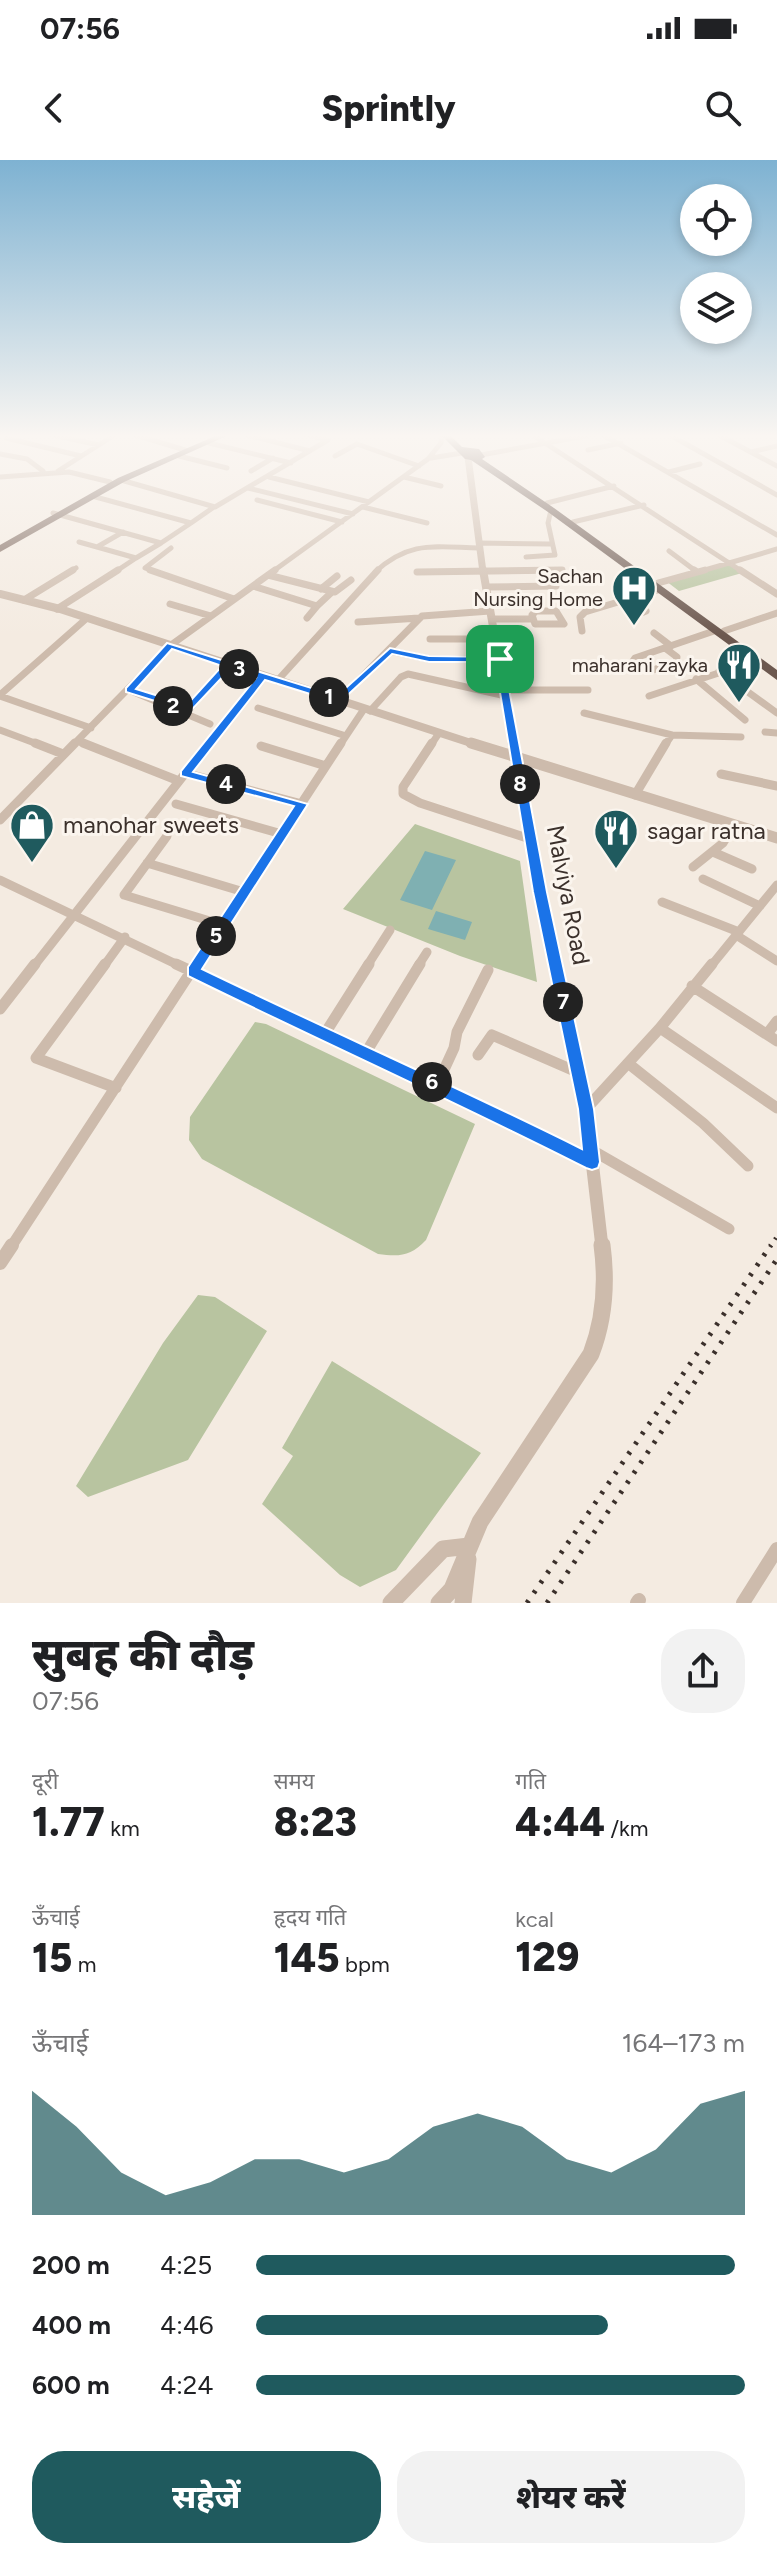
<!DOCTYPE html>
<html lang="hi">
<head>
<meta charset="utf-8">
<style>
  body { margin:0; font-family:Figtree,"Noto Sans Devanagari",sans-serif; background:#f2f2f2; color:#202124; height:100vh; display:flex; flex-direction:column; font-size:30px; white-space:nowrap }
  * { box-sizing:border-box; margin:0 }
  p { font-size:26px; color:#757577 }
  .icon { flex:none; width:44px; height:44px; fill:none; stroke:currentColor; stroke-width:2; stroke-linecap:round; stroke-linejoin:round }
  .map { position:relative; height:1443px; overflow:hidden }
  .details { display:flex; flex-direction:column; background:#fff; flex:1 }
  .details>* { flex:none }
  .fabs { position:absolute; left:680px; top:24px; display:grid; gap:16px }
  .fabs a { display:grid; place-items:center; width:72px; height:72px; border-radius:50%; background:#fff; box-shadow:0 4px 12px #0003; font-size:40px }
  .pin { position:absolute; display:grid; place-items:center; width:68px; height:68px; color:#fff; margin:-34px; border-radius:16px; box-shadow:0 4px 12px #0006 }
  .km { position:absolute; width:40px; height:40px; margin:-20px; border-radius:50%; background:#222; color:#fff; font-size:22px; line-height:40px; text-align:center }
  .round { display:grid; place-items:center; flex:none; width:84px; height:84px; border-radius:32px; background:#f2f2f2 }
  .overview { display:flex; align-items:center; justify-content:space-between; height:136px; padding:0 32px }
  h1 { font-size:44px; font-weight:800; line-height:60px }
  .stats { display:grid; grid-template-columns:repeat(3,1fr); gap:12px; height:136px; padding:8px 32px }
  .stats div { display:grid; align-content:center }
  .stats b { font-size:40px; font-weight:800 }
  .stats small { font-size:22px; font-weight:400 }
  .stats p { font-size:22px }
  .chart { height:224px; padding:16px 32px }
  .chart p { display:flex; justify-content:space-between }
  .chart svg { width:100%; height:144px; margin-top:8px; fill:#1f5a5e; opacity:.7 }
  .action { display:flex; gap:16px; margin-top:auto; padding:16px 32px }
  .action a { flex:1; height:92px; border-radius:32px; background:#1f5a5e; color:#fff; font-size:32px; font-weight:800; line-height:92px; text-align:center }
  .action a+a { background:#f2f2f2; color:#202124 }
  ul { padding:0 32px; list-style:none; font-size:26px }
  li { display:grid; grid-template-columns:128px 96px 1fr; align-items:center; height:60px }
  li i { height:20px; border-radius:10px; background:#1f5a5e }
  .status { display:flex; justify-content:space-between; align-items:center; height:56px; padding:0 40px; background:#fff; direction:ltr }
  .status svg { height:22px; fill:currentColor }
  header { display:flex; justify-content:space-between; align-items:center; height:104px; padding:0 32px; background:#fff; font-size:36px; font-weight:800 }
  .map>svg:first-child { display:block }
  .green { fill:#b8c4a0 }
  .water { fill:#7fb0b2 }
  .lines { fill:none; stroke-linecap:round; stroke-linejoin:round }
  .minor-far4 { stroke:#cdbbac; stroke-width:5 }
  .minor-far3 { stroke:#cdbbac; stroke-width:7 }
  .minor-far2 { stroke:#cdbbac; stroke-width:9 }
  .minor-far1 { stroke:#cdbbac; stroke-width:11 }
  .minor { stroke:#cdbbac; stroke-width:14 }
  .tertiary-far4 { stroke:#cdbbac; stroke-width:7 }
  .tertiary-far3 { stroke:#cdbbac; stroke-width:8 }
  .tertiary-far2 { stroke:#cdbbac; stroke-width:11 }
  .tertiary-far1 { stroke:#cdbbac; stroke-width:13 }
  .tertiary { stroke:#cdbbac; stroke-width:17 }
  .primary { fill:#7d675c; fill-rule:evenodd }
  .trunk { fill:#6c584f; fill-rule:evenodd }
  .rail-far1 { stroke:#3b302b; stroke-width:4; stroke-dasharray:2 7; stroke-linecap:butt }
  .rail { stroke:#3b302b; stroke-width:5; stroke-dasharray:3 9; stroke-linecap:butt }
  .route { fill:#1a73e8; stroke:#fff; stroke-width:2; fill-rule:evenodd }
  .labels { text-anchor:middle; stroke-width:6; stroke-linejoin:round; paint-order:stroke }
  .far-poi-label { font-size:20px; fill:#3b302b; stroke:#fbf5ee; text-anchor:end }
  .poi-label { font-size:24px; fill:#3b302b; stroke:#fbf5ee; text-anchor:start }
  .street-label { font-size:24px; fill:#3b302b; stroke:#fbf5ee }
</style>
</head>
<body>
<div class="status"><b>07:56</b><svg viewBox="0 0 49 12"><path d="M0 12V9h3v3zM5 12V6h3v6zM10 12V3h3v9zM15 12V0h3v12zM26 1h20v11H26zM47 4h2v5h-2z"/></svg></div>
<header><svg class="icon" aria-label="back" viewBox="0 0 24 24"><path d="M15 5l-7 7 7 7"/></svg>Sprintly<svg class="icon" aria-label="search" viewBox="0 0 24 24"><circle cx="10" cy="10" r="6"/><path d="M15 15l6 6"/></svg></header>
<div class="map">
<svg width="777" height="1443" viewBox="0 0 777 1443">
  <rect width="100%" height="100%" fill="#f4ebe1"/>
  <path class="green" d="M728,404L742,413L679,431L666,421Z
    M415,664L520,701L537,822L460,796L343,749Z
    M255,862L266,864L475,964L426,1080C411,1096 400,1097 378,1094L202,999L189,980L190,957Z
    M198,1135L215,1137L267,1171L188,1300L88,1337L76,1326L163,1183Z
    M332,1201L481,1293L396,1410L360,1427L340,1415L262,1344L293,1296L282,1288Z"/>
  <path class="water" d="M425,691L456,700L432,750L400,740Z
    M436,751L472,762L465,780L428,769Z"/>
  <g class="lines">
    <path class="minor-far4" d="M48,274L99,285
      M132,274L185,290
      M243,274L310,291
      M531,274L743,412
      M668,274L777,335
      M717,274L777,306
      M603,275L777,375
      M6,278L81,296
      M209,283L291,303
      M588,290L621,283
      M751,292L777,286
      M0,294L27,299L43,311
      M481,295L596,274
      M179,296L227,308
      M335,296L357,284L419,306
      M431,298L462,293
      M58,311L116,274
      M251,311L273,298
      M669,312L700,304
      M0,317L69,312L110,322
      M269,317L369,342
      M404,317L441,326
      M121,320L215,347L328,280L304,274
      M248,328L353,354
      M92,336L191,363L214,347
      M257,340L342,362
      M547,343L614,326
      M363,347L427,363
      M53,353L161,383L191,363
      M573,362L644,345
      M123,372L97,387L136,398L161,383
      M79,382L97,387
      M479,383L550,384
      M669,391L697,412
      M526,397L555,395L548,363L551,350
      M70,412L76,408
      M115,412L136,398
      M156,412L145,408L171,388
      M272,412L428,299L441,283L442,274
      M375,412C410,380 435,387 479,388
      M441,412L562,410
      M698,412L777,389"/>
    <path class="minor-far3" d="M150,410L234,439
      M694,410L697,412
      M740,410L777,434
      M417,412L562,410
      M268,415L335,432L351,420
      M658,423L705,410
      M253,426L317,446L332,432
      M487,427L556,426
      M321,429L337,416
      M631,437L646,451L634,456
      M24,440L73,410
      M170,444L211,456
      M57,449L118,410
      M536,451H556L564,464H535L532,455Z
      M307,458L317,446
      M492,459H533
      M358,462L419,458
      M582,471L580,457L585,452L658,430
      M724,471L777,453
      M654,473L671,486
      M430,479H494
      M665,488L677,497L676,502L650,511L633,501L635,498L714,471
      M390,491L429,499H500
      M719,511L777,553
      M696,519L745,560
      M277,521L378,410
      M129,530L210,564
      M505,530H588
      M0,535L87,458
      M0,536L91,568
      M649,536L755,501
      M339,540L422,456L490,451
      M258,548L346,576
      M370,551L401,517L408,514L506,536
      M584,553L672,575L741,577
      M184,555L228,505
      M0,570L40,585
      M765,572L777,573
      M77,581L88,585
      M73,585L171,485L275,410
      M207,585L262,516
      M340,585L364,549
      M431,585L439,573
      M665,585L672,575"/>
    <path class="minor-far2" d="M35,583L63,594
      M83,583L179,621
      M432,583L403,627V634L420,643L530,679
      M261,586L326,606
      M185,613L302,644
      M721,614L777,626
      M635,635L666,583
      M176,644L282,674
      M0,660L75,583
      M167,676L124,735L223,765
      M713,692L752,709
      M147,703L244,732
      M693,707L723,683L734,665
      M703,719L760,746
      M0,720L180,806
      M662,742L739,772
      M736,775L777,801
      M34,806L209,583
      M104,806L125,777
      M195,806L341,583
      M367,806L390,770
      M418,806L427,792
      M711,806L777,725"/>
    <path class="minor-far1" d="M105,804L36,898L116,928
      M176,804L437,925L592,1002
      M692,826L777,881
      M0,849L35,804
      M660,868L777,948
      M767,874L777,861
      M324,875L369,804
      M365,894L420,804
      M478,895L492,875L577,912
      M629,904L703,963L748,1006
      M437,925L454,888L457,872L488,810
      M586,949L660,868L712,804
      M590,989L729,1069
      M11,1087L196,804"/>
    <path class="minor" d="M0,1103L12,1085
      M637,1443L639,1440
      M743,1443L777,1389"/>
    <path class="tertiary-far4" d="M468,297L483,412"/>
    <path class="tertiary-far3" d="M483,410L514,585
      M0,434L60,449L477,585"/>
    <path class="tertiary-far2" d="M471,583L777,678
      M513,583L556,806"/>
    <path class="tertiary-far1" d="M555,804L586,949L602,1087"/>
    <path class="tertiary" d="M391,1443L443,1389L469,1386
      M439,1443L452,1429L480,1362L591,1194C605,1158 607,1123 602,1085
      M463,1443L468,1399"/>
    <path class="primary" d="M220,274H231L124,322L0,392V385L118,318Z"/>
    <path class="trunk" d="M440,274H449L462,287L479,289L485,297L482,299L554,348L777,510V520L548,352L471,300L465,299Z"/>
    <path class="rail-far1" d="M770,1087L777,1076"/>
    <path class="rail" d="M527,1443L771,1085
      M547,1443L777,1099"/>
  </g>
  <linearGradient id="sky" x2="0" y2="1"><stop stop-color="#7eb2d2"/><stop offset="0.58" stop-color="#faf6f2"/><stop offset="1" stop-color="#faf6f2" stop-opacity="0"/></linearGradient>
  <rect width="777" height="476" fill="url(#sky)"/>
  <path class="route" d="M167,483L337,536L390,488L429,496L503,497L547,732L594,949L600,1002L598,1008L592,1010L586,1008C454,941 320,881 188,816V807L294,646L181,616V611L256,518L230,509L184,558L158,542L126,532V528ZM172,489L222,506L183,549L165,538L136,529ZM392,494L429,502H495L533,732L578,949L582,989C456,926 328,870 202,809L308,644L193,612L265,520L339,543Z"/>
  <defs>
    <g id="hospital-pin" transform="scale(2.3)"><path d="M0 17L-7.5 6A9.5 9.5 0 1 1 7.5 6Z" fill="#1f5a5e" stroke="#fbf5ee"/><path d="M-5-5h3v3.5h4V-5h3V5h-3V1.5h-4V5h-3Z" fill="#fff"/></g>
    <g id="restaurant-pin" transform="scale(2.3)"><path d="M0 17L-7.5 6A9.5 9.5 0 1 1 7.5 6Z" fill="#1f5a5e" stroke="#fbf5ee"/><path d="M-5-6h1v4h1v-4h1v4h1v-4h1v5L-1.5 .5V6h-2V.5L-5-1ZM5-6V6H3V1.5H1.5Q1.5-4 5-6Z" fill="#fff"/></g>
    <g id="shop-pin" transform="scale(2.3)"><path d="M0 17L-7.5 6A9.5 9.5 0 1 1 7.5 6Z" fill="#1f5a5e" stroke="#fbf5ee"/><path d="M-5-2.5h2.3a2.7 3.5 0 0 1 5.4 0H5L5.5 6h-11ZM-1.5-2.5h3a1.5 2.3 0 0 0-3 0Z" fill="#fff"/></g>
  </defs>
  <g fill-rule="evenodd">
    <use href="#hospital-pin" x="634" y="428"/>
    <use href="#restaurant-pin" x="739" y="505"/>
    <use href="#shop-pin" x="32" y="665"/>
    <use href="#restaurant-pin" x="616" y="671"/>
  </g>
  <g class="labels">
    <g class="far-poi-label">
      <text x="603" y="423">Sachan<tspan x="603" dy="23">Nursing Home</tspan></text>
      <text x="708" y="512">maharani zayka</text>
    </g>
    <g class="poi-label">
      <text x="63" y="673">manohar sweets</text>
      <text x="647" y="679">sagar ratna</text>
    </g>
    <g class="street-label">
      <text transform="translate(568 735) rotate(79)" y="8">Malviya Road</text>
    </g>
  </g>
</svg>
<div class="fabs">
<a><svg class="icon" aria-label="locate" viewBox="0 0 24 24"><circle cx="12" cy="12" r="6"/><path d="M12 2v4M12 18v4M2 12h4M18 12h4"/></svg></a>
<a><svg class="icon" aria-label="layers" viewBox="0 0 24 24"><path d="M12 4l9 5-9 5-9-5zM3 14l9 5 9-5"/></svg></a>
</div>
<div class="pin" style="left:500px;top:499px;background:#1e9e55"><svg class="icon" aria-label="arrive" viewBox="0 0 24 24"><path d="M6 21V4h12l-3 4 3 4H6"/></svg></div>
<b class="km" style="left:329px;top:537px">1</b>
<b class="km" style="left:173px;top:546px">2</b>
<b class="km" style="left:239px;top:509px">3</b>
<b class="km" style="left:226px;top:624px">4</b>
<b class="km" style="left:216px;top:776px">5</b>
<b class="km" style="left:432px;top:922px">6</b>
<b class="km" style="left:563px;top:842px">7</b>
<b class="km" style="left:520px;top:624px">8</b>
</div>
<section class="details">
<div class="overview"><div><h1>सुबह की दौड़</h1><p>07:56</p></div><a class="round"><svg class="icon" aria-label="share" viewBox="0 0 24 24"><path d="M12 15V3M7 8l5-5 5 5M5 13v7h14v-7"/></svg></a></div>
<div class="stats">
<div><p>दूरी</p><b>1.77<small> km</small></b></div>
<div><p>समय</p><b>8:23</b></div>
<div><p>गति</p><b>4:44<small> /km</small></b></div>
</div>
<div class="stats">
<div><p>ऊँचाई</p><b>15<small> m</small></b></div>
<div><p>हृदय गति</p><b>145<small> bpm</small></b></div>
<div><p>kcal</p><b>129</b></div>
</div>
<div class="chart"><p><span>ऊँचाई</span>164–173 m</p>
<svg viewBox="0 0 160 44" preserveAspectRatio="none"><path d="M0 44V6L10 17L20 31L30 38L40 34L50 27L60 27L70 31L80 27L90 17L100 13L110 17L120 27L130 31L140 24L150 10L160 6V44z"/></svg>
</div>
<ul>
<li><b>200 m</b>4:25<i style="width:98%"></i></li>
<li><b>400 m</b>4:46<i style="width:72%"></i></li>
<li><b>600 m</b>4:24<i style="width:100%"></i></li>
</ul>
<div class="action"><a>सहेजें</a><a>शेयर करें</a></div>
</section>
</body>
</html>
